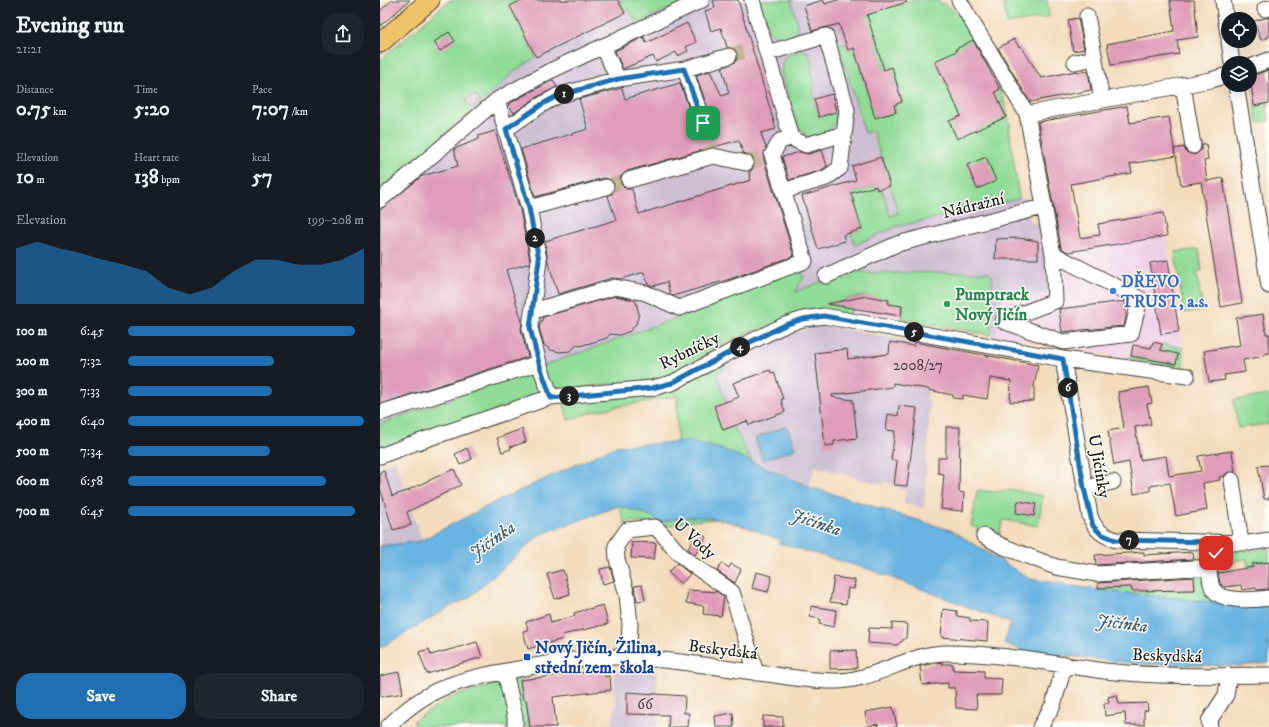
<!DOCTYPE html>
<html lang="en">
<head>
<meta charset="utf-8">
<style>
  body { margin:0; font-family:"IM FELL DW Pica",serif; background:#20242c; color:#f1f3f6; height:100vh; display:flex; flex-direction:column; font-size:15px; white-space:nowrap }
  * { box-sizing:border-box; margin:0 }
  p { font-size:13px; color:#9ea1a6 }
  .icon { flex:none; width:22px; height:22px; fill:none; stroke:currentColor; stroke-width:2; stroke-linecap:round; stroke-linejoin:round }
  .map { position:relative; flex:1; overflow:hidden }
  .side { display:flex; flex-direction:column; background:#171b24; width:380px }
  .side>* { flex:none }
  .fabs { position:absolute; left:841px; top:12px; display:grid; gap:8px }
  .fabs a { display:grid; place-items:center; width:36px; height:36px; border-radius:50%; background:#171b24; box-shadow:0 4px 16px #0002; font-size:20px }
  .pin { position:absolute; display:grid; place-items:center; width:34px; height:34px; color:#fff; margin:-17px; border-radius:8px; box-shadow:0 2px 6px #0006 }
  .km { position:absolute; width:20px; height:20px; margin:-10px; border-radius:50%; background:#222; color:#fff; font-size:11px; line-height:20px; text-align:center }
  .round { display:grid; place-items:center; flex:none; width:42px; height:42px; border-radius:16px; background:#20242c }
  .headline { display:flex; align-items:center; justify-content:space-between; height:68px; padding:0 16px }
  h1 { font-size:22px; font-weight:700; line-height:30px }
  .figures { display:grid; grid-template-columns:repeat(3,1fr); gap:6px; height:68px; padding:4px 16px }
  .figures div { display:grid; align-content:center }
  .figures b { font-size:20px; font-weight:700 }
  .figures small { font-size:11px; font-weight:400 }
  .figures p { font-size:11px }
  .chart { height:112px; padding:8px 16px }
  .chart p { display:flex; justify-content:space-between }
  .chart svg { width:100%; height:72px; margin-top:4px; fill:#1f6fb2; opacity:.7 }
  .button { display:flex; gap:8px; margin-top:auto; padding:8px 16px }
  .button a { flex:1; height:46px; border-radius:16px; background:#1f6fb2; color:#fff; font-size:16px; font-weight:700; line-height:46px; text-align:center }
  .button a+a { background:#20242c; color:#f1f3f6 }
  ul { padding:0 16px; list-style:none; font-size:13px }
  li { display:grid; grid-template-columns:64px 48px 1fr; align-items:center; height:30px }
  li i { height:10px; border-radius:5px; background:#1f6fb2 }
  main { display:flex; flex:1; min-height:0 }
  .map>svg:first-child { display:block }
  .built { fill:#efd0e5 }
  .industrial { fill:#cdbed2 }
  .green { fill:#90db97; stroke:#567c5a }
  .water { fill:#68b3e1; stroke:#42687e }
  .building { fill:#df9db8; fill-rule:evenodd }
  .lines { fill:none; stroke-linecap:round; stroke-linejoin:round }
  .minor-tunnel { stroke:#c8b59b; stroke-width:15; stroke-dasharray:15 8; stroke-linecap:butt }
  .minor-casing { stroke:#3c3934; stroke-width:17 }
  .major-casing { stroke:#3c3934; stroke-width:21 }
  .minor { stroke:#fff; stroke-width:15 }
  .major { stroke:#efc469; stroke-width:19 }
  .route-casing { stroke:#fff; stroke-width:8 }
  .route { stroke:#1f6fb2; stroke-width:5 }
  .shop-dot { fill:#3f7fe0; stroke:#fdfcf7; stroke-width:1.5 }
  .leisure-dot { fill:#2e9e5b; stroke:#fdfcf7; stroke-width:1.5 }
  .transit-dot { fill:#1a4fb4; stroke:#fdfcf7; stroke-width:1.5 }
  .labels { text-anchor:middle; stroke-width:3; stroke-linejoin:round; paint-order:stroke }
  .number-label { font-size:15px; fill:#4d3c43 }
  .street-label { font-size:17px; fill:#1c1c1c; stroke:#fdfcf7 }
  .shop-label { font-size:17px; font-weight:bold; fill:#366cbe; stroke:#fdfcf7; text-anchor:start }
  .leisure-label { font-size:17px; font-weight:bold; fill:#27864d; stroke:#fdfcf7; text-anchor:start }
  .transit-label { font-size:17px; font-weight:bold; fill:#164399; stroke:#fdfcf7; text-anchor:start }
  .water-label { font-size:18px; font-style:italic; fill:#3e6075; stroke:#fdfcf7 }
</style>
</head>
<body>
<main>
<section class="side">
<div class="headline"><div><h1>Evening run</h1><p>21:21</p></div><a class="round"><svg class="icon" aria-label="share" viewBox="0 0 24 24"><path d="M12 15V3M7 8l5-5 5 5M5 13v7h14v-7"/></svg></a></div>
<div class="figures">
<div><p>Distance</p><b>0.75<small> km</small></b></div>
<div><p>Time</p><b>5:20</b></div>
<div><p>Pace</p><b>7:07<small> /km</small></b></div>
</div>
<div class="figures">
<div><p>Elevation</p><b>10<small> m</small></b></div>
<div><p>Heart rate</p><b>138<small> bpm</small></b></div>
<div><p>kcal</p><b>57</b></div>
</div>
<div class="chart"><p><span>Elevation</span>199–208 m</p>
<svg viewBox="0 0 160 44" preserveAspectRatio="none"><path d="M0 44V10L10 6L20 10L30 13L40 17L50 20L60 24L70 34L80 38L90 34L100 24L110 17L120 17L130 20L140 20L150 17L160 10V44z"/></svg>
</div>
<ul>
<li><b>100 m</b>6:45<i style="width:96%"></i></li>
<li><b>200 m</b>7:32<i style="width:62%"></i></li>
<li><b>300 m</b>7:33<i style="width:61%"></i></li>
<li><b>400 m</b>6:40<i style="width:100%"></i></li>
<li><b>500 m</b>7:34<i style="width:60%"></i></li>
<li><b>600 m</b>6:58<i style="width:84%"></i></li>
<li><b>700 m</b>6:45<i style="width:96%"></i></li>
</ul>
<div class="button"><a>Save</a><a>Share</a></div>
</section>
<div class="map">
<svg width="889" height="727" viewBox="0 0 889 727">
  <rect width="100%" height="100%" fill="#fdfcf7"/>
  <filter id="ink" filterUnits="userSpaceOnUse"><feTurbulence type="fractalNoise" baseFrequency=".025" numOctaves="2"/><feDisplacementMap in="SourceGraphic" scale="8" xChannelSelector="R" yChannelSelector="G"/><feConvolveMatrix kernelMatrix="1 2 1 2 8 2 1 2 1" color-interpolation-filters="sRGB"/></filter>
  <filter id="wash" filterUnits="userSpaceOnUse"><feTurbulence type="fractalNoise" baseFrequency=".012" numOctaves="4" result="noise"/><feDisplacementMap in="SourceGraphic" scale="16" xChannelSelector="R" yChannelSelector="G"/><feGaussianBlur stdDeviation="0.9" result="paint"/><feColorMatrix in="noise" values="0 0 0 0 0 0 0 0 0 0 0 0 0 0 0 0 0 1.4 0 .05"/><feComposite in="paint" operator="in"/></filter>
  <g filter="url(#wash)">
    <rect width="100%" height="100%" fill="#f3dbbb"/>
    <path class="built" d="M783,213L804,351L799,368L683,346L616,336L622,297L677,242L717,235L716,224Z
      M487,293L523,300L520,318L515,317L514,322L470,315L450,301Z"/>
    <path class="industrial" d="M70,0H517L518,5L529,0H557L579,14L620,89L624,106L631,124L630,135L639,199L648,197L644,211L653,223L660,224L671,292L622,297L616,336L523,319L520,318L523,300L509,292L450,301L430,313L369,332L349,341L224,373L0,451V60Z
      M443,325L534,342L527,385L541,387L548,344L560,347L557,367L550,380L548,390L547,400L550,403L544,508L524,504L526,491L504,481L503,485L435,466L429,487L372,462L353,426L336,373L355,353L406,332L424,331L430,327Z
      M15,461L42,540L0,546V467Z
      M233,669L277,672V727H231L236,703Z"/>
    <path class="green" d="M70,0H142L131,6L156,57L135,71L99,104V99L96,95L89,96L86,100L87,105L93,108L97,106L0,190V60Z
      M238,0H310L258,22L255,20L249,9L245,13Z
      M380,0H414L411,1C413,9 417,18 417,26C418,45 398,42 389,30C384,22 383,9 380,0Z
      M529,0H557L579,14L593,40L576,50L603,98L620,89C624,104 631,119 630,135L639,199L515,227L475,245L471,233L482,229L471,194L496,186L497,190L502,189L510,216L518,213L493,131L485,133L459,46L466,43L468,50L474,48L495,117L516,112L514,105L522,102L512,67L504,70L491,28L463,36L460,24Z
      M623,0H667L669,17L627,24Z
      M420,50L427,51L431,59L434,99L439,117L456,112C456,129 443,138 427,137L417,123L401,72L402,65L405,56Z
      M889,103V105L887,106L889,121L878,123L874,106Z
      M819,249L822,271L817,273L823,310L804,313L795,252Z
      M422,268L423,279L415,292L448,279L477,273L608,272L612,275L611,335L523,319V304L522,306L508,304L509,300L486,296L465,299L463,306L472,308L470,315L430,313L369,332L349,341L282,379L169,391L0,451V424L294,319L361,290Z
      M782,344L803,348V369L747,359L751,356L796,364L798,354L780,350Z
      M355,353L337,374L353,426L372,462C348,452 323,440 297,442V396L215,411L188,420L184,404L272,393Z
      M889,395V424L858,428L854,400Z
      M599,490L612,492L633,490L663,496L658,526L623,520L619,536L591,526L597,491Z
      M239,506L270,515L280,522L318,516L339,519L311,521L283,527L251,521L245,524Z
      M889,549V562L872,564L874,573L868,568L867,559L844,563L841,561L840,553Z
      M827,571L831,590L889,601V608L718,590V588L751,587L752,591L814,590V574Z
      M140,678L143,700H146L149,727H34V720L74,696Z"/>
    <path class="water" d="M407,426L415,449L383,460L375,438Z
      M309,441L344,450L430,487L573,531L650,579L718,590L889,608V663L860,666L762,664L643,651L624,643L631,623L491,570L399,543L400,540C375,530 347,518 320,517C307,516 292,520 280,522L269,515L239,506L161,534L90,597L71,606L0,648V546L40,541L113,503L236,446Z"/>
    <g id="blocks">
      <path class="building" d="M12,0H30L0,26V11Z
        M142,0H238L245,13L156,57L130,6Z
        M333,0H358L396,129L381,133L386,148L383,157L414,256L350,279L293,296L290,294L287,282L273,286L268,284L264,272L241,279L232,278L178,294L168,262L165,241L236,220L228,196L233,193L235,185L232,180L224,178L155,197L141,149L208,129L199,99L242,88L245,99L300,83L315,126L322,132L329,129L332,120L316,75L330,71L342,96L349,93L342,68L355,62L358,58L355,50L347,47L341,28L331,31L325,11L335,8ZM359,140L363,153L372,156L375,161L373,169L369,172L371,180L259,214L252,189H246L240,183V177L247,171Z
        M443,0L445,4L457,0H526L527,2L487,15L504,70L512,67L522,102L514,105L516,112L495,118L474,48L468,50L459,24L432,31L424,6Z
        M790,0H814L818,37L797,40L799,54L731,65L727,44L794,31Z
        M889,17V37L881,40L874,21Z
        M698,18L704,49L693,51L688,20Z
        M307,23L316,42L306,47L308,51L298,56L296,52L276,62L273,56L243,69L235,51L264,37L266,43Z
        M69,32L75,41L60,51L54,42Z
        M634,39L639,47L641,46L661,78L696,71L699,72L708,71L711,90L650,102L618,48Z
        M593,40L620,89L615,92L626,117L577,139L569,121L581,116L555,61L577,51L576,49Z
        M889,70V103L874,106L870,76Z
        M173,80L177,87L157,97L134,113L128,104Z
        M452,94L456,112L439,117L434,99Z
        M747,106L750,123L789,117L795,155L794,149L804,147L806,152L815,155L821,150L822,144H826L828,160L824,161L827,181L843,178L862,303L841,307L821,182L801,185L796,156L750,164L752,173L691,184L700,238L720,235L718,224L783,213L787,236L688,252L681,248L658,122Z
        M115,131L140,210L150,260V263L126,270L142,321L141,330L148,357L0,404V210L42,176L78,166L74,149L99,139L98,136Z
        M442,150L447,166L442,170L409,180L402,157L420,152L428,154Z
        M501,157L510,186L497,190L496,186L471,193L482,229L463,235L465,241L438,249L422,196L476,180L472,166Z
        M606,157L616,181L597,189L587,165Z
        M639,238L658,241V259H615L616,239Z
        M788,260L799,332L781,334L770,263Z
        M235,296L254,300L256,302L259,314L256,324L250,331L240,335L230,334L227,338L200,346L197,345L190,351L180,352L171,350L164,345L159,327L163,317Z
        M486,296L509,300L508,304L522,306L521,316L447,304Z
        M745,301L746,316L744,326L682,332L679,309Z
        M883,314L886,334H889V353L884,354V356L863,360L865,372L844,375L845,380L829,382L824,351L860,345L856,318Z
        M510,342L534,346V342L658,365L654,386V401L630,402L631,381L610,378L607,399L583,395V399L573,398V395L548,390V389L513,383V387L452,395V397L473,400L477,438L454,441V445L445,446L435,353L467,349L468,359L509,354Z
        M773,342L782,344L780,350L798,354L796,364L751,356L753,345L771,348Z
        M390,370L391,373L394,372L403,399L401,400L405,412L369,425L367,421L343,430L334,406L359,397L353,383Z
        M769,387L772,403L767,404L771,424L755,427L760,460L786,456L789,476L821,471L818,456L852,451L855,472L847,473L844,476L839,477L840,480L823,483L827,510L796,516L790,483L770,486V491L754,494L749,462L734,465L728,431L744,428L738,392Z
        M519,406L537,408L527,486L514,485L517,461L511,460L515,431L506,430L508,414L518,416Z
        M566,427H580L579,492L584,493L583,511L561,509L564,474L558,473V458H566Z
        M142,429L146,442L130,447L131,449L122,452L117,438Z
        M87,448L92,459L80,465L75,454Z
        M889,465V499H884L878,466Z
        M74,469L81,485L27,512L31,525L13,530L0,488V472L4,471L12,496L30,490V489Z
        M638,501L656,504L654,516L636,513Z
        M318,532L326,537L315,555L308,549Z
        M252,542L276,543L274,559L251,558Z
        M764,552V555L813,552L814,559L716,565L715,555Z
        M889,562V589L877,590L876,588L862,590L861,585L845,587L840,584L838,573L873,567L872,564Z
        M297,563L310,574L301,584L288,572Z
        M342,563L349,568L351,564L361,569L355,583L337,571Z
        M230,567L234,581L223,584L220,569Z
        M183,570L190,594L175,599L167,574Z
        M376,572L392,576L388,592L372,588Z
        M454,577L475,580L474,589L468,588L466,604L450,602Z
        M814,577L815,590L752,591L751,587L718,588V583Z
        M262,585L265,600L257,601L254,586Z
        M308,590L338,592L344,597L341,616L323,614L324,606L306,603Z
        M223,605L228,624L182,635L183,639L148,649L143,631L148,630L146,622L169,614L171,623L195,616L194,613Z
        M431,606L456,610L454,627L439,624L440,619L430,617Z
        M563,609L577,611V616L590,618V621L608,622L607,641L561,637Z
        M512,623L527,624L526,638L517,645L488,643L489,628L512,629Z
        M97,642L102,657L47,674L39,652L49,649L51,655Z
        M476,650L477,668L450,669V651Z
        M562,662V664H573V670L604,671V678L622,679L621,695H596L597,709L576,708L575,688H568V683L542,685L540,666Z
        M224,670L225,677L230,676L231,690L173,697L176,727H150L146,700H143L140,680Z
        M19,672L23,693L0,697V676Z
        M247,692L305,696L304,713H309L308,727H288L289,715L247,714Z
        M737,695L739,704L767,703L768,710L764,711V725H746L745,713L725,716L724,703H729L728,697Z
        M513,707L517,727H499L498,724L488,726L485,712Z
        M353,713L354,727H336L335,716Z
        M383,716L403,717V727H383Z"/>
    </g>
  </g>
  <g filter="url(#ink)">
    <use href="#blocks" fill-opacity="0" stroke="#3c3934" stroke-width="1"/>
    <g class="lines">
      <path class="minor-tunnel" d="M349,56L372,49
        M323,123L331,148
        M366,163L388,156
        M226,187L249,180"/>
      <g class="minor-casing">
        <path id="minor" d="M579,0L647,114L673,254L760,299L751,334L683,342L623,321L675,301L673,254
          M843,0L848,35
          M885,9L889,8
          M707,16L722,100
          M849,41L852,63
          M223,46L238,79
          M387,53L446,36L467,110L460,168L446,178L403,191
          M695,62L715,58
          M870,67L889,60
          M305,69L323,123
          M803,85L813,146
          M856,85L889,286
          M647,114L831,80L848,75
          M126,129L161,105L177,96L238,79L305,69L349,56
          M411,138L426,145L464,134
          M249,180L333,156L366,163
          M0,200L117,100L168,72L322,0
          M149,208L226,187
          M446,276L517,244L663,207
          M153,311L235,287L266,293L299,308L425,261L392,155L400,141L411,138L372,0
          M683,359L710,516C715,530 722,535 736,540L869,543L889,540
          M159,363L171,397
          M0,413L159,363L150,328L159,260L149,208L117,100
          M0,456L32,444L171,397L272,388L292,383L354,350L405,325L423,319L444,316L683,359L807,376
          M852,480L861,543
          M704,488L733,482
          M604,536L622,546L676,567L717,574L830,567
          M836,542V558L829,570C830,576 830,584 833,589C841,603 875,600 889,598
          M248,657L250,625L247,595L237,559L236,546L247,530L275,527C285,535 292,547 302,556C317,570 336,579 352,592L376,673
          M125,671L135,717V727
          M8,727C46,687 81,679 133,670C170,663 208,656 246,657C295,659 346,669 395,675C414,678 434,681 453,681C494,682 527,653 567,653C620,653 673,664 725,671C780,677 835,676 889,675
          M660,727L673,705L685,664
          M830,727L829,721L846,695L849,675"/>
      </g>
      <g class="major-casing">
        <path id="major" d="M0,43L50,0"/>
      </g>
      <use href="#minor" class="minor"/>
      <use href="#major" class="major"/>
    </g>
  </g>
  <g class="lines" filter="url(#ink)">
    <g class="route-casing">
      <path id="route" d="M323,123L304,69L238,79L177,96L161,105L126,129L149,208L159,260L150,328L159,363L171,398L272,388L292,383L354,350L405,325L423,319L444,316L683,359L704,488L713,526L721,534L736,540L836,542V553"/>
    </g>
    <use href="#route" class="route"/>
  </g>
  <circle class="shop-dot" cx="733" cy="291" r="4"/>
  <circle class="leisure-dot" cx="567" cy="304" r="4"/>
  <rect class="transit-dot" x="143" y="653" width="8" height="8" rx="2"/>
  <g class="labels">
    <g class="number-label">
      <text x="538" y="370">2008/27</text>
      <text x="265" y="709">66</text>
    </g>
    <g class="street-label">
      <text transform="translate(593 205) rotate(-14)" y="6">Nádražní</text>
      <text transform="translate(309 350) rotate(-26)" y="6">Rybníčky</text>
      <text transform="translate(720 466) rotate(80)" y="6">U Jičínky</text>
      <text transform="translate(315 538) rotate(43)" y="6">U Vody</text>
      <text transform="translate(343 649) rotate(7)" y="6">Beskydská</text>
      <text transform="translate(787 655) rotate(2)" y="6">Beskydská</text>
    </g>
    <g class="shop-label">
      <text x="741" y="287">DŘEVO<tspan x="741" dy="20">TRUST, a.s.</tspan></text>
    </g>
    <g class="leisure-label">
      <text x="575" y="300">Pumptrack<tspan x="575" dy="20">Nový Jičín</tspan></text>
    </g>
    <g class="transit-label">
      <text x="155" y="653">Nový Jičín, Žilina,<tspan x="155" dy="20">střední zem. škola</tspan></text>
    </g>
    <g class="water-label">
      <text transform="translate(436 522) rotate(19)" y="6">Jičínka</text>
      <text transform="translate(112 540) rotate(-35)" y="6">Jičínka</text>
      <text transform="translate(742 623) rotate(7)" y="6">Jičínka</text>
    </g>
  </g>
</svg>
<div class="fabs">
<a><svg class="icon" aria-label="locate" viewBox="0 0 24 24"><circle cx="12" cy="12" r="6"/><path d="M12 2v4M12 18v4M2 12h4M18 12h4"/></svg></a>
<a><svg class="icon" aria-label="layers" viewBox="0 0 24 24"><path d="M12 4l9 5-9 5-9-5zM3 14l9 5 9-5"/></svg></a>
</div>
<div class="pin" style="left:323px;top:123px;background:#1e9e55"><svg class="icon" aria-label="arrive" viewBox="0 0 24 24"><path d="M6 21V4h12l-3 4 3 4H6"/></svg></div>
<div class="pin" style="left:836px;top:553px;background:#d93025"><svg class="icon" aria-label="check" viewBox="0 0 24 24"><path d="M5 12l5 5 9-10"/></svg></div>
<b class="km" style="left:184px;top:94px">1</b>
<b class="km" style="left:155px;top:238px">2</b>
<b class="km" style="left:189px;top:396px">3</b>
<b class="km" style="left:360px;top:347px">4</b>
<b class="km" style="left:534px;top:332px">5</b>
<b class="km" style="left:688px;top:388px">6</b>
<b class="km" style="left:749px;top:540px">7</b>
</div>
</main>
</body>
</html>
